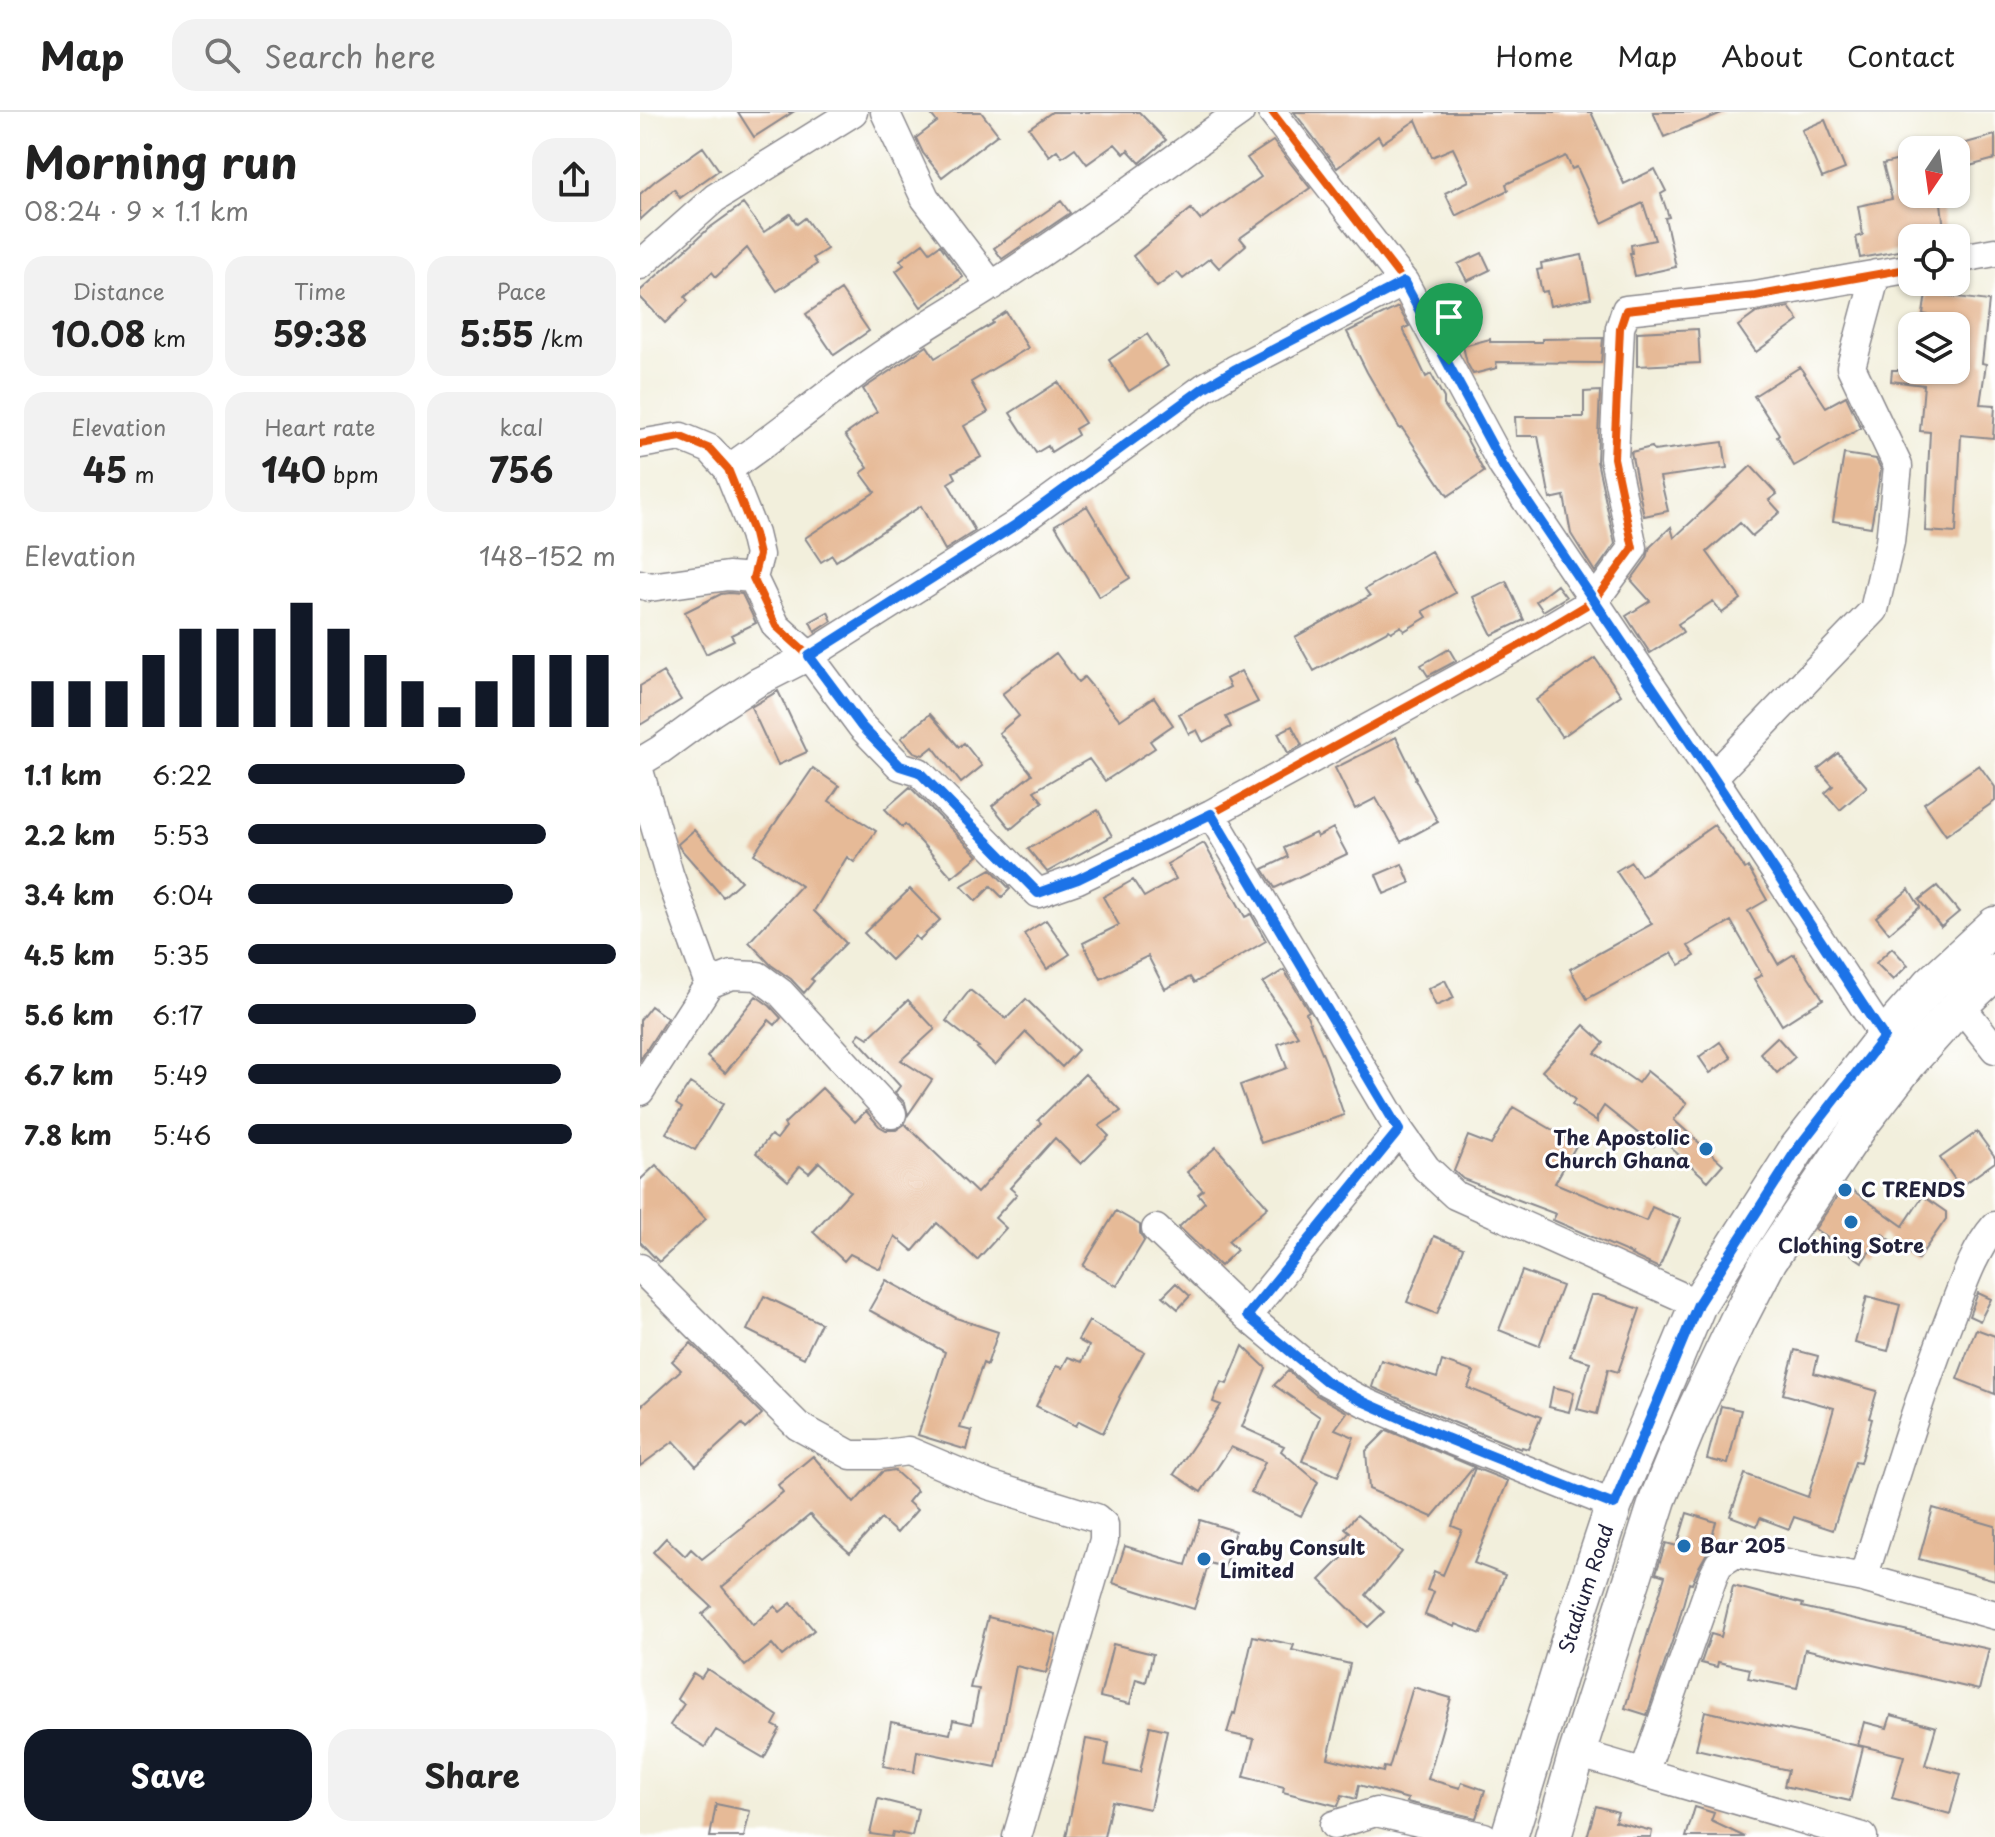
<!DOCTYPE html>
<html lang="en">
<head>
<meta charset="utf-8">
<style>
  body { margin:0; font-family:"Playpen Sans",sans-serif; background:#f2f2f2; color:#222; height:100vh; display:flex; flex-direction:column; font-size:30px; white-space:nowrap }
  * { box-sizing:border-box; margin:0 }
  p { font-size:26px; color:#767676 }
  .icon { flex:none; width:44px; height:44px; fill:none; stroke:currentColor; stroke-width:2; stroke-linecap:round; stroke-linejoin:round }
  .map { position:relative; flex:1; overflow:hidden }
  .side { display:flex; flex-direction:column; background:#fff; width:640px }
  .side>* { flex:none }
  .needle { width:52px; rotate:193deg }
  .tools { position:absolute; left:1258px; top:24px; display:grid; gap:16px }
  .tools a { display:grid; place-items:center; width:72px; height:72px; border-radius:16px; background:#fff; box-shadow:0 2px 6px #0004; font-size:40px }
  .pin { position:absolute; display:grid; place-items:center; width:68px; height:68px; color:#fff; margin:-82px -34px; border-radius:50% 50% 50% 0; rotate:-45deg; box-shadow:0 0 8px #0007 }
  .pin .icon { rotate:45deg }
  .round { display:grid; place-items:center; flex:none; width:84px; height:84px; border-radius:24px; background:#f2f2f2 }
  .head { display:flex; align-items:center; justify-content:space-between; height:136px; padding:0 24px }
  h1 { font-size:44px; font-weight:700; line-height:60px }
  .stats { display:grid; grid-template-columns:repeat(3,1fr); gap:12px; height:136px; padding:8px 24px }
  .stats div { display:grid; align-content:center; border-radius:20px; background:#f2f2f2; text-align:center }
  .stats b { font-size:34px; font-weight:700 }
  .stats small { font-size:22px; font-weight:400 }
  .stats p { font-size:22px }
  .chart { height:224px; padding:16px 24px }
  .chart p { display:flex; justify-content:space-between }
  .chart svg { width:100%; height:144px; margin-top:8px; stroke:#111827; stroke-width:6 }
  .primary-button { display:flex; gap:16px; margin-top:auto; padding:16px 24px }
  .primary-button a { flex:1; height:92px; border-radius:24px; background:#111827; color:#fff; font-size:32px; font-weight:700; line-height:92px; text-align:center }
  .primary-button a+a { background:#f2f2f2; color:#222 }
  ul { padding:0 24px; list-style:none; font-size:26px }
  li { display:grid; grid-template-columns:128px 96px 1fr; align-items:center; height:60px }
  li i { height:20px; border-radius:10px; background:#111827 }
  header { display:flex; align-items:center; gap:48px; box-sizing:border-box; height:112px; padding:0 40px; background:#fff; border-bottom:2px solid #e0e0e0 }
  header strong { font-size:38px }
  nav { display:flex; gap:44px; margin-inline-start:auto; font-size:28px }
  .search { width:560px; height:72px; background:#f2f2f2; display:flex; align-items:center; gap:20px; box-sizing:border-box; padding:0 28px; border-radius:24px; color:#767676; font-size:30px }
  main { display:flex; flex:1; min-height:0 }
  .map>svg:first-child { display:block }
  .building { fill:#e6ba97 }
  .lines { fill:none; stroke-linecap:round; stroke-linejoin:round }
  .minor-casing { stroke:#8a888c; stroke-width:31 }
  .major-casing { stroke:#8a888c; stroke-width:39 }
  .minor { stroke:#fff; stroke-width:28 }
  .major { stroke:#fff; stroke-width:36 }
  .cycleway-casing { stroke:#fff; stroke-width:13 }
  .cycleway { stroke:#e8590c; stroke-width:8 }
  .route-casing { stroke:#fff; stroke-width:16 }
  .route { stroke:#1a73e8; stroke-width:10 }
  .poi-dot { fill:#1f6fb2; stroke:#fff; stroke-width:3 }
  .labels { text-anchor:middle; stroke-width:6; stroke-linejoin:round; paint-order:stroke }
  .poi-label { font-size:20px; font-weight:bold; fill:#22223b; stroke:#fff; text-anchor:start }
  .street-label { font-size:20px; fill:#22223b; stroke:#fff }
</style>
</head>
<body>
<header>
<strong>Map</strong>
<div class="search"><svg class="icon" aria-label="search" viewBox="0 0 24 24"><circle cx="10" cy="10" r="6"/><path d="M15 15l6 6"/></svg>Search here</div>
<nav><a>Home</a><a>Map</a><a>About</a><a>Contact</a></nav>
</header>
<main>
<section class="side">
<div class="head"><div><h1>Morning run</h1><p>08:24 · 9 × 1.1 km</p></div><a class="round"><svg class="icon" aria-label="share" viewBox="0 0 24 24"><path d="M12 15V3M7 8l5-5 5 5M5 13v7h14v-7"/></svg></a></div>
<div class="stats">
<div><p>Distance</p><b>10.08<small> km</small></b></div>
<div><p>Time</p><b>59:38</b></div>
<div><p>Pace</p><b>5:55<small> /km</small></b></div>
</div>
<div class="stats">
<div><p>Elevation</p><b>45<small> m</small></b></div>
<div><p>Heart rate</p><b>140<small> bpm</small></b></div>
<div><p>kcal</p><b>756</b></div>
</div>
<div class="chart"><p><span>Elevation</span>148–152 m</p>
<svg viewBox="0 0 160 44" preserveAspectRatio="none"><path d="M5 44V30M15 44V30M25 44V30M35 44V22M45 44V14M55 44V14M65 44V14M75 44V6M85 44V14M95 44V22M105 44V30M115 44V38M125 44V30M135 44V22M145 44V22M155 44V22"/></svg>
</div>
<ul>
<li><b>1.1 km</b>6:22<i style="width:59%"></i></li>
<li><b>2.2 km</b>5:53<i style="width:81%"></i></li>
<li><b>3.4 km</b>6:04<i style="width:72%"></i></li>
<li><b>4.5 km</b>5:35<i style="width:100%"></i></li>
<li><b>5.6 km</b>6:17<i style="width:62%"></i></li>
<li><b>6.7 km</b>5:49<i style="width:85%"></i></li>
<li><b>7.8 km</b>5:46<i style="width:88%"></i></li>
</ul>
<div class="primary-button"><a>Save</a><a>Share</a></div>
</section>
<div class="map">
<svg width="1355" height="1725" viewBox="0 0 1355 1725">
  <rect width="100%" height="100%" fill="#fff"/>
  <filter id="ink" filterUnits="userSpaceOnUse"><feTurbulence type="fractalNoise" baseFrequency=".0125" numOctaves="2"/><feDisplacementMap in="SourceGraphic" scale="16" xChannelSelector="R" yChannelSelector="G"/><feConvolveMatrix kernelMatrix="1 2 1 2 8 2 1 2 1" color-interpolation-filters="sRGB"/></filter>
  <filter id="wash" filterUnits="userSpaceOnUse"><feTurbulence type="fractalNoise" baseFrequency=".006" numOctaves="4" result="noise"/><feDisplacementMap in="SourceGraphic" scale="32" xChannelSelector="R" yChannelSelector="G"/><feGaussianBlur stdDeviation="1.8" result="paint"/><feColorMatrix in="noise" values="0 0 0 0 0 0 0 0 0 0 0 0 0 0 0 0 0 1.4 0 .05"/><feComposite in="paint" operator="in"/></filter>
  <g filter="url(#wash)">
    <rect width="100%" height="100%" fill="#f2efdc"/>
    <g id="blocks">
      <path class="building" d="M98,0H153L114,25Z
        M289,0H341L358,22L302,65L283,41L276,26L297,10Z
        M412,0H499L526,28L500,51L488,38L484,42L475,32L447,52L435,36L422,45L417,38L409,44L389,16Z
        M654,0H951L984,72L1015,57L1026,79L1021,82L1029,105L1025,106L1036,155L995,164L990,141H992L991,133L1015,128L1003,91L962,111L937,55L932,57L926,44L866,72L868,78L816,104L805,81L829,69L813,36L792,45L776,8L742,31L738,24L697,56Z
        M1013,0H1084L1024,25Z
        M1185,8L1205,57L1182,66L1162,18Z
        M1355,23V47L1326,55L1319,33Z
        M633,29L670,76L600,126L606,133L579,156L570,146L543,167L537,160L517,175L493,144L551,97L560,108L621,65L607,46Z
        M63,35L79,58L40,86L34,77L0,108V82L16,68Z
        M1272,45V82H1300L1305,126H1272V131L1263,132L1264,138L1220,146L1216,125L1223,123L1218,94L1252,87L1243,52Z
        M421,89L430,101L362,147L354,136Z
        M103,92L124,120L150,102L157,112L165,106L187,137L173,146L177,152L137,179L107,136L76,165L72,160L45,185L48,189L25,211L0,185V179L68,117Z
        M283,131L290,140L300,133L323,165L281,195L256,159L264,153L260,148Z
        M842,141L850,158L827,169L818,152Z
        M942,143L951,186L910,194L907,179L902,180L897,158L902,157L901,151Z
        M201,178L229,219L194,243L166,202Z
        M1286,181L1349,189L1342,251L1346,252L1340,292L1355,293L1353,326L1321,323L1316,421L1285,419L1290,320L1280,319L1284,273L1251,269L1252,258H1316V214H1287L1288,203L1283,202Z
        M758,195L769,214L763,217L786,265L791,262L804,286V293L824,322L844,360L808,384L762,316L760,317L727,260L707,220Z
        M1149,195L1159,209L1116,240L1098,214L1116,201Z
        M366,200L388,236L331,270L348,300L324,314L341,345L313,360L316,366L308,371L335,419L305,438L281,394L196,449L192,443L181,450L165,426L235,380L221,361L228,356L205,323L237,300L223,277L287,234L295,246L353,211L352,209Z
        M1058,217L1060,251L997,254V220Z
        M507,222L528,254L489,279L469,248Z
        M963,226L961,251L856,250L857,256L833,262L827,251L823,234L850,227V230H902V227Z
        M1160,255L1186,295L1206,284L1221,316L1154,354L1137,324L1139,322L1114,284Z
        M418,270L445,311L435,317L438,323L411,340L408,334L396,341L370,301Z
        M960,279L957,349L975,432L955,460L931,422L924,384L910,387L898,324H876L875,305H944V280Z
        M1083,330L1087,356L1020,365L1028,399L1004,404L991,340L1012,335L1014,339Z
        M1204,342L1236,347L1241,357L1231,415L1193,409Z
        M1111,354L1137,382L1129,388L1140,400L1112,424L1100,411L1067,440L1101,487L1082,501L1073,489L1038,512L1043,520L1010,541L986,504L1010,489L991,468L1007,446L1010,435L1031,415L1034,426Z
        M447,394L490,466L459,485L415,413Z
        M791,439L815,481L783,499L787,505L764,519L761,514L751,520L749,518L674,559L655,525L730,484L725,477Z
        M866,469L884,508L852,523L833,485Z
        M917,473L926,485L903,499L896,489Z
        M89,481L102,482L116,511L91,523L94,528L66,542L45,500L81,482Z
        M188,500L192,509L175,520L170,510Z
        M809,537L816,549L788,564L781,553Z
        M416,541L438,570L444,565L480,608L514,585L533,613L510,629L515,636L465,669L449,647L394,679L403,690L371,717L352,694L392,662L359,621L379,604L362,582Z
        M955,546L981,583L922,625L896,588Z
        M601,559L618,590L586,605L591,615L563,630L557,618L549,622L539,602L590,575L586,567Z
        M23,560L41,588L0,613V574Z
        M138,579L167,640L138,653L111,595Z
        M290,602L319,635L324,631L342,654L321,671L293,635L283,643L274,640L261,626Z
        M652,614L662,633L648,641L638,621Z
        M756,625L776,666L775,667L798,710L761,730L736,686L715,697L695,656Z
        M1198,641L1227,675L1200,698L1185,681L1193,674L1178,657Z
        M1339,653L1355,675V689L1306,723L1284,691Z
        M173,656L199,674L189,689L236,719L214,750L207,745L174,799L206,831L171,867L174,869L164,881L151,867L131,853L109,830L161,774L114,742Z
        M270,675L338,744L312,765L265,712L262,715L245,697Z
        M458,698L472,724L407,760L388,737Z
        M1074,713L1105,757L1108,755L1127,788L1108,799L1138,852L1154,842L1183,887L1142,913L1114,867L1122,863L1091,809L1048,834L1055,844L1040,853L1032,841L947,887L930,857L1012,812L976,759L991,750L1001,764Z
        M693,716L707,742L635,776L623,757L648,745L644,736L675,721L677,725Z
        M54,718L101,769L83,785L39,735L38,732Z
        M564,731L605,805L611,802L626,829L554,871L550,865L525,877L508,844L461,867L443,831L479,813L463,785L493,768L504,785L536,767L527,752Z
        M762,752L770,771L744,782L736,763Z
        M351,757L370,777L362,785L351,774L336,789L321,774Z
        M1297,774L1319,800L1301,815L1279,788Z
        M270,777L300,808L279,828L275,824L251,848L224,821Z
        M1269,777L1280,795L1249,821L1236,805Z
        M406,808L430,842L407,857L384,822Z
        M1252,836L1268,853L1253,868L1236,851Z
        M644,858L669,899L666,901L687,953L704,1003L621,1031L600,973L647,956L638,932L658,924L623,871Z
        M805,868L814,886L796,894L788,877Z
        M330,878L366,907L386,887L438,938L422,955L386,920L355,953L337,936L339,935L306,909Z
        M116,884L130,894L141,906L135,913L129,908L85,961L67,945Z
        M268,888L295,917L261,948L292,968L268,1003L265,991L255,981L260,974L216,926L220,921L228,926Z
        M11,894L27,906L0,948V908Z
        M944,913L964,931L955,941L998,971L1007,959L1047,991L1034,1008L1083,1052L1068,1069L1020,1026L1014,1034L964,994L957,1005V1010L932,993L935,988L902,959Z
        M1137,925L1155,945L1137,961L1120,941Z
        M1080,930L1091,946L1070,961L1059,945Z
        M445,962L481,999L459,1014L469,1024L441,1052L415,1026L370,1076L377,1082L355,1106L366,1116L337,1148L297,1111L273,1139L255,1124L240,1157L210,1142L204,1149L173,1120L210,1079L179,1050L169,1061L160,1054L148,1069L116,1041L131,1023L137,1027L146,1015L144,1012L182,976L215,1010L226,999L239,1014L246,1018H256L265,1012L337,1081L401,1011L398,1008Z
        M50,971L83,992L55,1038L26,1021L42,996L36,992Z
        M873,995L937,1032L915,1071L1006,1109L1012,1095L1040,1107L1019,1156L991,1143L992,1142L913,1108L916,1102L823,1067L814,1059L828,1024L851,1033Z
        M1337,1020L1355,1045V1050L1320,1075L1300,1046Z
        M576,1035L628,1095L588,1129L597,1138L580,1154L539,1115L565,1090L558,1082L563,1078L547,1060Z
        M16,1053L66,1107L19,1150L0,1130V1068Z
        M1205,1073L1263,1114L1283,1084L1306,1100V1107L1278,1147L1242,1122L1222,1150L1175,1117Z
        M476,1099L500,1113V1121L504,1129L477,1174L443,1154Z
        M794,1124L823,1136L797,1202L767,1190Z
        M882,1159L922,1174L899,1234L859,1218Z
        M246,1168L316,1206L358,1220L347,1253L343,1251L320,1316L332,1319L327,1338L278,1323L305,1240L229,1198Z
        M536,1171L550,1184L538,1197L523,1184Z
        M1338,1181L1351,1187L1340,1209L1329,1204Z
        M951,1183H958L1000,1197L978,1260L968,1257L957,1302L937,1297L950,1250L930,1244Z
        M124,1184L181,1211L164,1246L107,1218Z
        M1227,1184L1260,1193L1248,1239L1215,1231Z
        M449,1209L504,1240L479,1285L480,1286L463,1321L439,1309L436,1314L396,1294L416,1254L422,1256L428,1245L442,1250L449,1234L438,1228Z
        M1336,1217L1355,1224V1282L1317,1267Z
        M51,1231L122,1302L106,1317L102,1312L56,1354L34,1329L0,1354V1295L41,1258L32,1249Z
        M603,1234L626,1256L602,1315L644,1334L641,1339L678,1370L661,1404L611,1380L625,1350L591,1335L561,1380L534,1362L581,1293L573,1290L581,1270L587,1272Z
        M1155,1238L1178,1244L1174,1261L1237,1279L1229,1306L1232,1307L1220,1351L1215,1350L1193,1418L1154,1405L1149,1417L1120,1406L1117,1414L1090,1404L1105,1362L1168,1385L1194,1296L1143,1282Z
        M741,1248L797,1266L802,1249L834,1260L828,1276L901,1305L888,1337L882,1335L881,1337L813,1310L732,1275Z
        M648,1259L676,1283L707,1300L695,1317L714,1325L698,1364L662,1349L680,1305L634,1273Z
        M913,1275L934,1280L929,1300L909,1295Z
        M1081,1294L1101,1298L1088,1352L1067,1347Z
        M747,1318L834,1355L792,1405L729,1377L726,1339Z
        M173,1344L214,1391L242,1360L254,1358L277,1379L268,1390L277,1398L257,1421L241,1407L210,1441L179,1413L170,1403L82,1475L113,1513L135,1494L140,1500L151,1491L174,1518L142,1544L132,1532L105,1554L62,1502L71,1494L13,1440L26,1426L45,1444L51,1437L62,1447L104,1414L103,1413L143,1380L138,1373Z
        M835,1356L868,1369L834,1451L865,1463L841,1522L816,1512L815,1515L785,1503L794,1480L787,1478L794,1459L803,1463L822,1418L812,1414Z
        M1293,1396L1355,1414V1468L1279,1447Z
        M1047,1401L1076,1410L1067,1441L1059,1455L1052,1472L1049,1471L1037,1515L1007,1603L985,1596L1025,1464L1016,1461L1026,1431L1037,1434Z
        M717,1403L762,1440L726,1483L744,1500L728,1515L680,1468L704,1444L695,1437L710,1420L705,1416Z
        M560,1408L595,1419L584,1455L569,1451L554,1497L473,1471L485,1434L546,1453Z
        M1093,1474L1163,1492L1162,1495L1349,1537L1339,1578L1165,1537L1157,1576L1108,1566L1110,1557L1078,1550L1077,1555L1061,1551L1071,1522L1081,1525Z
        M348,1505L416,1522L406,1561L376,1554L356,1655L277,1639L274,1660L243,1654L251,1610L310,1622L313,1608L332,1612L339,1577L330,1576Z
        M613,1524L654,1533L652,1538L710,1552L688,1646L743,1660L744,1655L749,1656L773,1575L811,1586L788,1667L820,1676L822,1670L845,1678L836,1706L767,1690L768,1687L719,1673L716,1687L702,1683L698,1694L643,1680L644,1675L604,1665L614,1627L587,1621L593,1601L595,1602Z
        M473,1532L513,1542L506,1570L496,1567L490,1592L460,1585Z
        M67,1557L138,1604L133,1613L140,1617L124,1646L76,1618L65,1635L30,1613L44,1592L37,1587L53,1561L61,1566Z
        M1065,1599L1223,1635L1210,1689L1144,1674L1148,1658L1056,1637Z
        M1251,1603L1296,1615L1285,1653L1321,1662L1310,1702L1252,1686L1264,1644L1218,1633L1224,1610L1247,1616Z
        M510,1614L527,1618L510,1697L472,1689L464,1725H426L446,1627L469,1631L465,1653L500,1660Z
        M238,1687L278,1697L272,1724L253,1720L252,1725L230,1722Z
        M76,1692L110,1699L104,1725H70Z
        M956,1694L978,1700L975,1709L1012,1719L1011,1725H947Z
        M1055,1695L1074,1701L1071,1709L1105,1725H1046Z"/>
    </g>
  </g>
  <g filter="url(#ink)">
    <use href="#blocks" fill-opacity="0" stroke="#8a888c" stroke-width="2"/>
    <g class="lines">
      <g class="minor-casing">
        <path id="minor" d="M245,0L285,86L352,174
          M632,0L764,170L863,354L1073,665L1244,925
          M1316,147L1355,140
          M0,153L75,86L213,0
          M0,332L41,325L70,337L88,357L114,422L119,443L113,466L136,514L169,544L222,615L260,654L279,660L398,781L438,767L571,702L880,533L955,488L993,436L974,346L980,216L986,198L1115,184L1272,156
          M88,357C137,324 181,286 229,252C276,218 328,190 377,157C453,107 526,52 600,0
          M0,472L10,475L88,464L113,466
          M0,650L20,638L72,600L118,570L169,544L374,414L565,275L594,258L764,170
          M0,662L29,762L69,872
          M1073,665L1234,498L1250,430L1258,354L1211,255L1236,162
          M571,702L759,1018L786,1056L815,1083L1058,1192
          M1320,893L1355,937
          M0,979L69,872L92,863L118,864L141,881L252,1002
          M516,1117L607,1204L687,1270L724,1290L806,1326L974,1393
          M0,1156L158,1314L211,1343H238L268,1339L349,1373L456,1406L464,1413V1428L377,1725
          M607,1204L759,1018
          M1223,1466C1251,1380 1276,1293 1309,1208C1321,1178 1333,1139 1355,1114
          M937,1641L1223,1725
          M1004,1661L1074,1462L1079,1452L1096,1441L1223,1466L1355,1503
          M694,1713L736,1700L844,1725"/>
      </g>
      <g class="major-casing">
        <g id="major">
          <path id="s1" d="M869,1725L934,1513L974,1393L1058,1192L1157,1037L1244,925L1292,871L1355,813"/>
          <path d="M913,1725L937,1641L1018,1387L1050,1309L1098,1208L1129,1148L1220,1013L1268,951L1320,893L1355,860"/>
        </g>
      </g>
      <use href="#minor" class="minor"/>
      <use href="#major" class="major"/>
      <g class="cycleway-casing">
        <path id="cycleway" d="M632,0L764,170L863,354L1073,665L1244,925
          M0,332L41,325L70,337L88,357L114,422L119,443L113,466L136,514L169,544L222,615L260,654L279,660L398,781L438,767L571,702L880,533L955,488L993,436L974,346L980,216L986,198L1115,184L1272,156"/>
      </g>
      <use href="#cycleway" class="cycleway"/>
    </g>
  </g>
  <g class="lines" filter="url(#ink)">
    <g class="route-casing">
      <path id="route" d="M764,170L863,354L1073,665L1244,925L1157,1037L1058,1192L974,1393L806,1326L724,1290L687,1270L607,1204L759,1018L571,702L438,767L398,781L279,660L260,654L222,615L169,544L374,414L565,275L594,258Z"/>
    </g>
    <use href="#route" class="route"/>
  </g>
  <g class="poi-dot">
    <circle cx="1066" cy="1037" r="8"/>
    <circle cx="1205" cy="1078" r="8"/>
    <circle cx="1211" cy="1110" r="8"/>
    <circle cx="1044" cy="1434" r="8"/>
    <circle cx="564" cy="1447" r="8"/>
  </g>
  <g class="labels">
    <g class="poi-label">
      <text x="1050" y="1033" text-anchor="end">The Apostolic<tspan x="1050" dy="23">Church Ghana</tspan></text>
      <text x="1221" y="1085">C TRENDS</text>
      <text x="1211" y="1141" text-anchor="middle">Clothing Sotre</text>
      <text x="1060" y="1441">Bar 205</text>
      <text x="580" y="1443">Graby Consult<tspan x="580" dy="23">Limited</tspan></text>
    </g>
    <g class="street-label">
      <text dy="7" stroke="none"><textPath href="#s1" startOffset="260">Stadium Road</textPath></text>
    </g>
  </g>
</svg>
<div class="tools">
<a><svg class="needle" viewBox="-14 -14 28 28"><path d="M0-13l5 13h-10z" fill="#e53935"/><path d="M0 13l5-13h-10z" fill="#767676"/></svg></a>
<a><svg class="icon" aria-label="locate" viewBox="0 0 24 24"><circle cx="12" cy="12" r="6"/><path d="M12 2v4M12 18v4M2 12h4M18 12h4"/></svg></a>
<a><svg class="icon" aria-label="layers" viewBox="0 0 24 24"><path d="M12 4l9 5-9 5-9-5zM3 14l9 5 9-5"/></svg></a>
</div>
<div class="pin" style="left:809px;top:253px;background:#1e9e55"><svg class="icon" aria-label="arrive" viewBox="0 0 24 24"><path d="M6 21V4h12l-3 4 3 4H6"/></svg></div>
</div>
</main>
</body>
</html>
